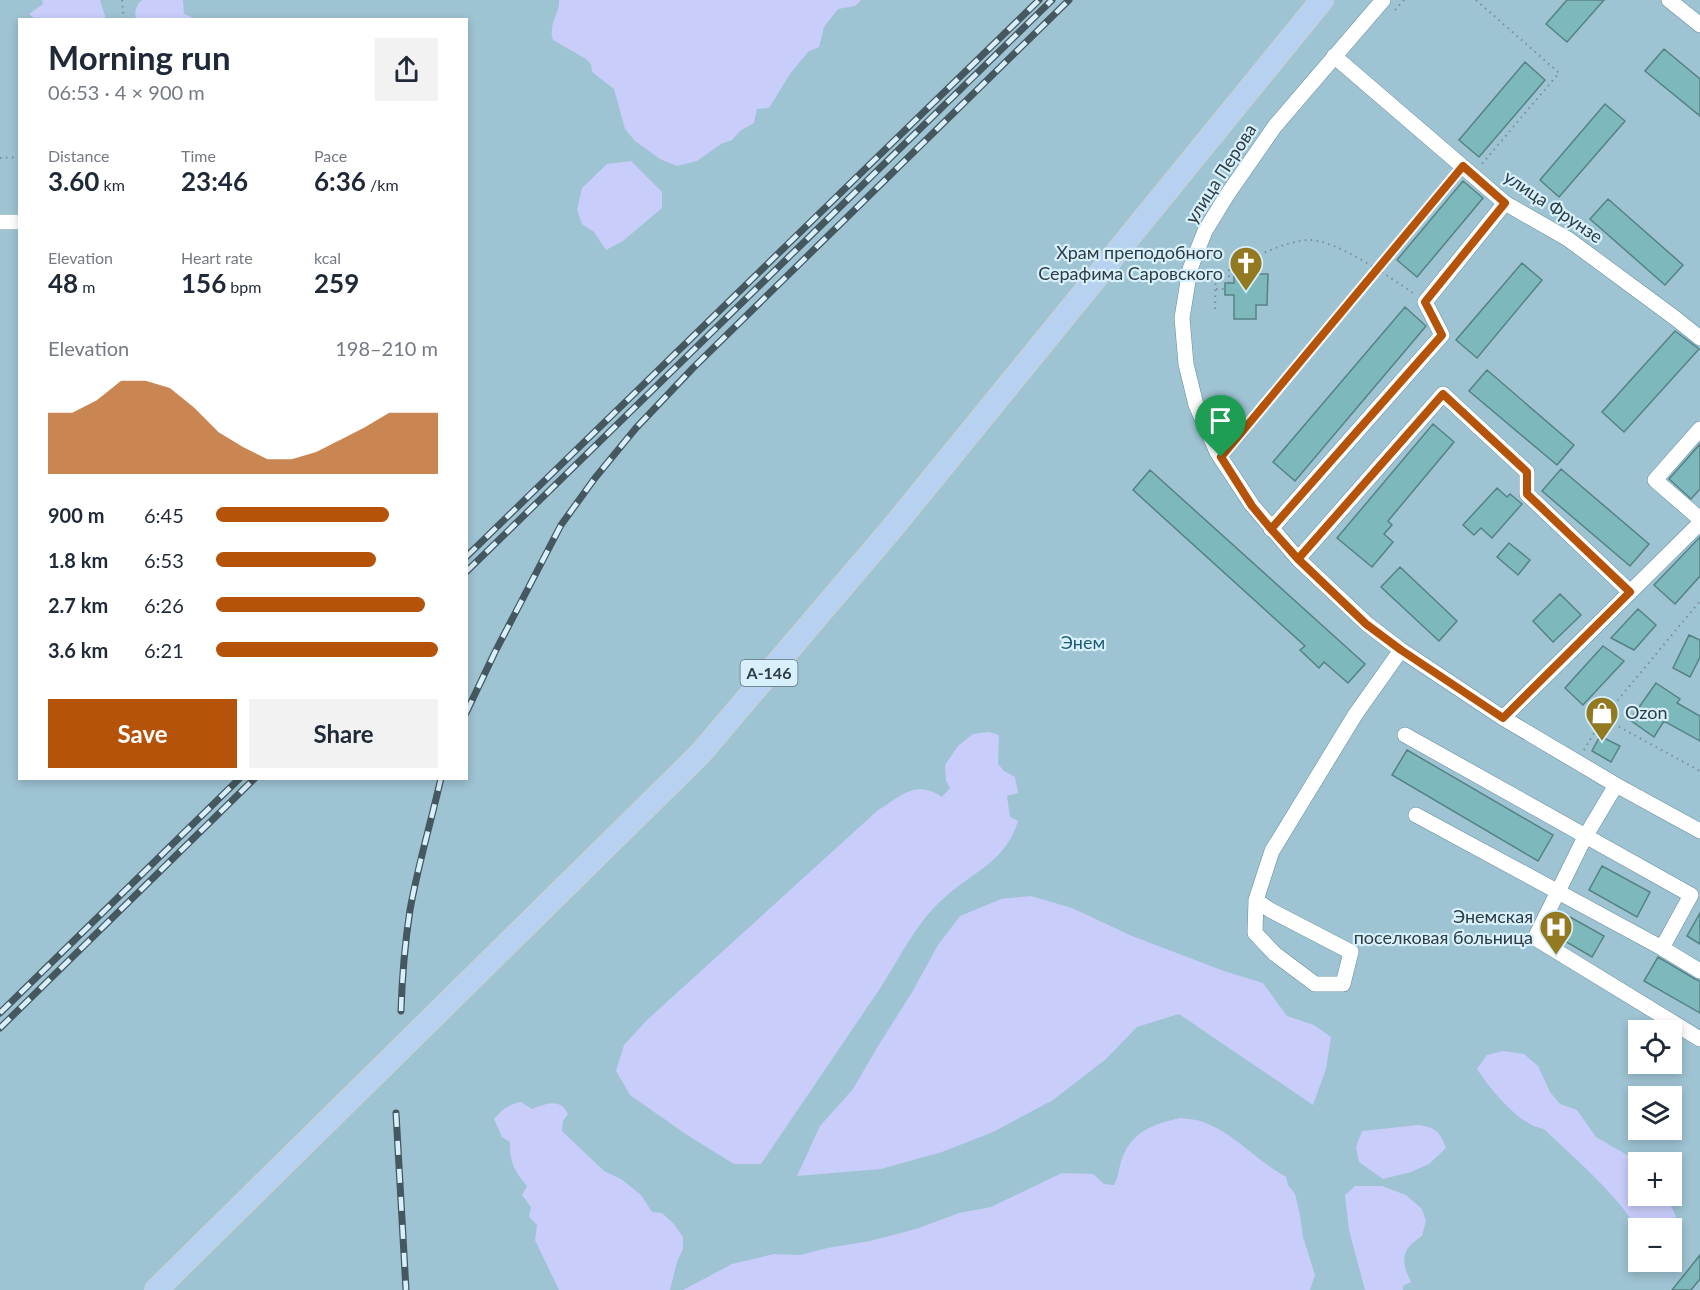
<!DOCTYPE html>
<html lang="en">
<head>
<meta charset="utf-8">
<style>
  body { margin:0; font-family:Lato,sans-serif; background:#f2f2f3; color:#1f2937; height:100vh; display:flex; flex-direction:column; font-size:22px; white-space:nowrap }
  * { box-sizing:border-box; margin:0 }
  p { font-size:20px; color:#747a83 }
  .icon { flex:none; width:33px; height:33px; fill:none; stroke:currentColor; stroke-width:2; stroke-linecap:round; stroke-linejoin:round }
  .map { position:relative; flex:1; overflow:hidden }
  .details { position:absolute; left:18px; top:18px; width:450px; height:762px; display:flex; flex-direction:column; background:#fff; border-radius:0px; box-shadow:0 3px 9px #0003 }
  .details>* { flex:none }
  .fabs { position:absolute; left:1628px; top:1020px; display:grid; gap:12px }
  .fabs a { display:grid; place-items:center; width:54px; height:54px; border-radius:0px; background:#fff; box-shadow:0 3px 9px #0003; font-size:30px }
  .pin { position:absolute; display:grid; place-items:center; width:51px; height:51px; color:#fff; margin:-62px -26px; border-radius:50% 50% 50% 0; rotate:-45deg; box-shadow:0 0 6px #0007 }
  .pin .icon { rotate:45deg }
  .round { display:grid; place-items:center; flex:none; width:63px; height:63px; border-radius:0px; background:#f2f2f3 }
  .summary { display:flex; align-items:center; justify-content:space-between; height:102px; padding:0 30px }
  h1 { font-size:33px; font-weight:700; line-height:45px }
  .metrics { display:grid; grid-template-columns:repeat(3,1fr); gap:9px; height:102px; padding:6px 30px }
  .metrics div { display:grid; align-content:center }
  .metrics b { font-size:26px; font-weight:700 }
  .metrics small { font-size:16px; font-weight:400 }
  .metrics p { font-size:16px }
  .chart { height:168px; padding:12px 30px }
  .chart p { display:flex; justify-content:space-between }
  .chart svg { width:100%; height:108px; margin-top:6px; fill:#b45309; opacity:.7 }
  .button { display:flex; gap:12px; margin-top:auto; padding:12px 30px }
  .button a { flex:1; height:69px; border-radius:0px; background:#b45309; color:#fff; font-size:24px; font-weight:700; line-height:69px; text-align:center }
  .button a+a { background:#f2f2f3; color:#1f2937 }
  ul { padding:0 30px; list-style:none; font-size:20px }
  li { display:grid; grid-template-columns:96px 72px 1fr; align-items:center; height:45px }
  li i { height:15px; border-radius:8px; background:#b45309 }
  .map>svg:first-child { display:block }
  .green { fill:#9ec3d3; fill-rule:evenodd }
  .water { fill:#c8cdfa }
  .building { fill:#7db9bc; stroke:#558284; stroke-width:1.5 }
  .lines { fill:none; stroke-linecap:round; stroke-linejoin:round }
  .minor-casing { stroke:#658c9c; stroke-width:16 }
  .highway-casing { stroke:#ccd0d2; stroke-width:24 }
  .path { stroke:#7a8e97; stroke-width:2; stroke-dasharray:1.5 4.5; stroke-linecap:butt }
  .minor { stroke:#fff; stroke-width:15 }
  .highway { stroke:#b7d2f1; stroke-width:22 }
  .rail-casing { stroke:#45575f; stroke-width:7 }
  .rail { stroke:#d8f0fb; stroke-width:4.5; stroke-dasharray:14; stroke-linecap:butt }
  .route-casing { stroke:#fff; stroke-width:12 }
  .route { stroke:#b45309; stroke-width:8 }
  .labels { text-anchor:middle; stroke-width:4.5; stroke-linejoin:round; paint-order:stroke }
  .shield { fill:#d8f0fb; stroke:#60737b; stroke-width:1.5 }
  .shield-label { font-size:16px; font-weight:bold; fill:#2c3d44 }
  .street-label { font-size:18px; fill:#2c3d44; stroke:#d8f0fb }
  .poi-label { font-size:18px; fill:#2c3d44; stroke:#d8f0fb; text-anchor:end }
  .park-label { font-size:18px; fill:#1d5d74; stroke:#d8f0fb }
</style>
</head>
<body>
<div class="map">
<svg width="1700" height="1290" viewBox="0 0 1700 1290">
  <rect width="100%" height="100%" fill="#d8f0fb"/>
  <path class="green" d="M0,0H1700V1290H0ZM20,20H466V778H20ZM1638,1030H1671V1064H1638ZM1638,1096H1671V1130H1638ZM1638,1162H1671V1196H1638ZM1638,1228H1671V1262H1638Z"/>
  <path class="water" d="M42,0H100L106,19H35L29,14L43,4Z
    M142,0H183L184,14L196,19H136C134,13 136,4 142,0Z
    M559,0H861L855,6L838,9L824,27L819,47L808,52L790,74L769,108L757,109L754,123L740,131L732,140L721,144L697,161L677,166L660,159L635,141L625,129L614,89L592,72L591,64L586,59L553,40C552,36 551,33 552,30C552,19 560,11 559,0Z
    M631,161L662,192V208L623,241L606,250L594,232L582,224L577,210L582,188L607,164Z
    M989,732L999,735L998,764L1004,771L1015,777L1018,793L1007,796L1010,817L1018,821C1006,862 972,872 944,898C916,923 901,956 881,987C841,1046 801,1105 761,1164H734L687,1135L630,1095L616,1071L624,1045L647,1020L877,811C901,796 915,779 942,797L950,788L946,781L945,765L958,746L973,734Z
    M1031,896L1072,908L1132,936L1224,971L1263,983L1287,1016L1314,1025L1331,1037L1326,1069L1313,1105L1179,1014L1137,1027L1106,1059L1053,1100L993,1132L942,1152L881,1169L797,1176L820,1126L853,1089L878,1046L911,994L938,945L960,916L1001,899Z
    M1503,1051L1524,1054L1538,1066L1550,1092L1560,1104L1577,1110L1596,1137L1639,1162L1638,1196H1664C1676,1213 1683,1224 1671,1245V1228H1638V1230C1616,1193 1575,1159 1544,1129C1520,1126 1490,1089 1477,1069L1487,1055Z
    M521,1102L532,1109C545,1104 560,1097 568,1114L563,1121L562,1131L604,1171L621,1179L641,1195L652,1212L662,1213L674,1224L683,1237V1249L677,1262L670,1290H559L535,1240L537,1225L529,1217L531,1207L522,1195L527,1186C514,1170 510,1163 510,1142L502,1137L494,1119C502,1110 508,1104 521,1102Z
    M1180,1118C1187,1119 1196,1119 1203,1122C1234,1133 1257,1161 1286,1177L1288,1185L1295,1194L1300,1215L1303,1237L1315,1275L1310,1290H683L732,1264L774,1254L800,1255L827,1248L870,1241L916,1229L959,1213L991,1207L1062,1173L1093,1174L1104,1184L1114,1185C1119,1176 1118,1171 1121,1162C1130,1132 1153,1124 1180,1118Z
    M1419,1125C1437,1128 1440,1132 1446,1148L1429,1164L1411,1172L1383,1179L1359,1162L1356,1147L1362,1131Z
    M1355,1186H1382L1406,1195L1422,1209L1426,1221L1422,1236C1400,1250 1401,1261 1411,1282L1403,1286V1290H1365L1349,1230L1345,1195Z"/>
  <path class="building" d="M1567,0H1604L1567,42L1546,24Z
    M1664,49L1700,79V116L1645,71Z
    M1525,62L1545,80L1479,157L1459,140Z
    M1605,104L1625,121L1559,197L1540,180Z
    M1463,181L1483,198L1417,277L1397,260Z
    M1608,199L1683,265L1665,285L1590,219Z
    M1522,263L1542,280L1477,358L1456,340Z
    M1234,274H1268L1267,305H1256V319H1234V295H1225V283H1234Z
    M1405,307L1426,326L1295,481L1273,462Z
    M1675,331L1699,349L1624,432L1602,412Z
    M1487,370L1574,445L1557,465L1469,391Z
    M1433,424L1454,442L1388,521L1392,525L1384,534L1393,542L1372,567L1337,538Z
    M1700,444V489L1691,499L1669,479Z
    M1561,469L1649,544L1630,566L1542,491Z
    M1150,470L1365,664L1348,683L1324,662L1319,668L1300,650L1305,646L1133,490Z
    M1497,488L1507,497L1510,494L1522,504L1492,538L1481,528L1474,535L1463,525Z
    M1700,537V576L1675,604L1654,585Z
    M1509,543L1530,560L1518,575L1497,557Z
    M1400,567L1457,621L1439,641L1381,587Z
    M1560,594L1581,615L1553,642L1533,621Z
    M1638,609L1656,625L1634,650L1611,638Z
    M1689,635L1700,640V657L1690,677L1673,668Z
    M1603,646L1624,661L1583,705L1565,688Z
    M1656,683L1680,699L1677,703L1700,716V741L1664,721L1654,737L1630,720Z
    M1600,736L1620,746L1611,762L1592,751Z
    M1407,750L1553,835L1538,861L1392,775Z
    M1602,866L1650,892L1637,917L1589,890Z
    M1700,913V944L1687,936Z
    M1570,917L1604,936L1592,957L1558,937Z
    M1658,957L1695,979L1700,981V1013L1644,981Z
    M1700,1255V1279L1691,1290H1672Z"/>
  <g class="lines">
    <g class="minor-casing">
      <path id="minor" d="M1383,0L1275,126L1227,195L1205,231L1190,269L1182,318L1186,364L1196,405L1217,452L1252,505L1298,559L1367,624L1401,650L1503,718L1616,785L1700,831
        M1669,0L1700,25
        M1334,56L1505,203L1568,239L1675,318L1700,338
        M0,222H20
        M1700,429L1655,480L1700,519
        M1271,529L1442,335L1425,302L1505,203
        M1298,559L1443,394L1527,472V494L1630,592
        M1503,718L1700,523
        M1405,735L1691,895L1662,948
        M1616,785L1585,837L1535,938L1700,1039
        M1416,815L1662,948L1700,971
        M1256,900L1255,933L1275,954L1315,984H1343L1351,952L1270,910L1256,900L1272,851L1355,715L1401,650"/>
    </g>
    <g class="highway-casing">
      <path id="highway" d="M156,1290L700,754L894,526L1322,0"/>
    </g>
    <path class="path" d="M122,0L124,20
      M1476,0L1559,73L1481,165
      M1395,10L1404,0
      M0,158L20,157
      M1229,283V268C1253,259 1283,241 1309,240C1335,239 1391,278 1413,293
      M1216,289H1225
      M1215,309L1216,267
      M1231,445L1453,177
      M1603,718L1700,771
      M1584,750L1603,718L1700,601"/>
    <use href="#minor" class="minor"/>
    <use href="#highway" class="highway"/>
    <g class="rail-casing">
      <path id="rail" d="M466,557L1039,0
        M466,572L1052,0
        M466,713L495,652L561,525L595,478L636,428L693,368L1069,0
        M401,1011C402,977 405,943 410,910C418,865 431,822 441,778
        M0,1013L240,778
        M0,1028L255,778
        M396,1113L406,1290"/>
    </g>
    <use href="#rail" class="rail"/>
  </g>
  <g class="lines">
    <g class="route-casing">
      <path id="route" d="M1221,457L1252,506L1271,529L1298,559L1366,624L1401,650L1503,718L1630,592L1527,494V472L1443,394L1298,559L1271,529L1442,335L1425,302L1505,203L1463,166L1221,457"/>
    </g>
    <use href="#route" class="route"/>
  </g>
  <defs>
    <g id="church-pin" transform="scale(1.725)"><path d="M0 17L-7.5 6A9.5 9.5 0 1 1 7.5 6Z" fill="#937920" stroke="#d8f0fb"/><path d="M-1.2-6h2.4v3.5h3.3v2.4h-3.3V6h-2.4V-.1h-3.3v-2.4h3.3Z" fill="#fff"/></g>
    <g id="shop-pin" transform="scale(1.725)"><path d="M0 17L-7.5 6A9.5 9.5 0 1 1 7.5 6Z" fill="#937920" stroke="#d8f0fb"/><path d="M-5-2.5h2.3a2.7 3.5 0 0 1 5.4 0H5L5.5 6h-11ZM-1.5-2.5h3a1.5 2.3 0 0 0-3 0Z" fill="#fff"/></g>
    <g id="hospital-pin" transform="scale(1.725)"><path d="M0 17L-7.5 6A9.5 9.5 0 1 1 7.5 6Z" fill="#937920" stroke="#d8f0fb"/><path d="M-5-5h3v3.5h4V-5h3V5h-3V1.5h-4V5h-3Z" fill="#fff"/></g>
  </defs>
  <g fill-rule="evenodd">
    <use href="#church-pin" x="1246" y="263"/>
    <use href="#shop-pin" x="1602" y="713"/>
    <use href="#hospital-pin" x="1556" y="927"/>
  </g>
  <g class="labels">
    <rect class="shield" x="740.5" y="660" width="57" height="26" rx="4.5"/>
    <g class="shield-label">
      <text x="769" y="679">А-146</text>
    </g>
    <g class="street-label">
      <text transform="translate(1221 174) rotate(-57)" y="6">улица Перова</text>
      <text transform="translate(1553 207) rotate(34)" y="6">улица Фрунзе</text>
    </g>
    <g class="poi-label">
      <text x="1223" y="259">Храм преподобного<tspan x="1223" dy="21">Серафима Саровского</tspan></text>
      <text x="1625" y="719" text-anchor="start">Ozon</text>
      <text x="1533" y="923">Энемская<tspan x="1533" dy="21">поселковая больница</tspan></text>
    </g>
    <g class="park-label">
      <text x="1083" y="649">Энем</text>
    </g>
  </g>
</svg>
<div class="fabs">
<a><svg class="icon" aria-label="locate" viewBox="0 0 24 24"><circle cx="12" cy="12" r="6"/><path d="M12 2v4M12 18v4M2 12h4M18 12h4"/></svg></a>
<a><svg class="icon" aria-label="layers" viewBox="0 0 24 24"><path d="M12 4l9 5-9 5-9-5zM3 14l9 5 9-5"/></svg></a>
<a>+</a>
<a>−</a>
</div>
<div class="pin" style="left:1221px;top:457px;background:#1e9e55"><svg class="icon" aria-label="arrive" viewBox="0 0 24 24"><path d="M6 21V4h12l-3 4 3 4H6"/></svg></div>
<section class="details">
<div class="summary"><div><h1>Morning run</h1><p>06:53 · 4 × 900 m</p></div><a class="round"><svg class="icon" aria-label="share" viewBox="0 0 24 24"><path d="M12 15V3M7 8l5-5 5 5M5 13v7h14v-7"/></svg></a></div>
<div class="metrics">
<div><p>Distance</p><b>3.60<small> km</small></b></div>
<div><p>Time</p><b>23:46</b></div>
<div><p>Pace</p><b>6:36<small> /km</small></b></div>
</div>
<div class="metrics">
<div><p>Elevation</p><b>48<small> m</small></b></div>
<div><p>Heart rate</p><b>156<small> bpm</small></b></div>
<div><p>kcal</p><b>259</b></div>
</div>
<div class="chart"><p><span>Elevation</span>198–210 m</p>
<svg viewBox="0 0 160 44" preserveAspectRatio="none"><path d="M0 44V19L10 19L20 14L30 6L40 6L50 9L60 17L70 27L80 33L90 38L100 38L110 35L120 30L130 25L140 19L150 19L160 19V44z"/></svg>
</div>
<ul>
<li><b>900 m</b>6:45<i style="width:78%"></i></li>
<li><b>1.8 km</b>6:53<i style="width:72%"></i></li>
<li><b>2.7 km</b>6:26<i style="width:94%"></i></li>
<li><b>3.6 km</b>6:21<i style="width:100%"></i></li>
</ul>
<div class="button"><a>Save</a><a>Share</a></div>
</section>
</div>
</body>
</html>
